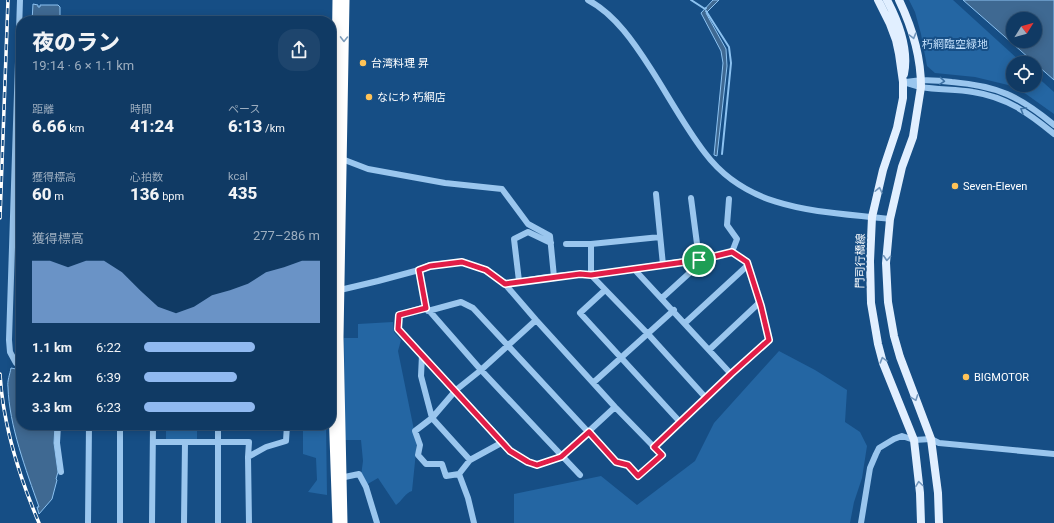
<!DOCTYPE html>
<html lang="ja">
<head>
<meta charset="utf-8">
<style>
  body { margin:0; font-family:Roboto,"Noto Sans JP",sans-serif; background:#1e456d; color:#f1f3f6; height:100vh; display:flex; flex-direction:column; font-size:15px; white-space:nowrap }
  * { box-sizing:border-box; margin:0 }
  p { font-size:13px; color:#9cadbf }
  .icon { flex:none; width:22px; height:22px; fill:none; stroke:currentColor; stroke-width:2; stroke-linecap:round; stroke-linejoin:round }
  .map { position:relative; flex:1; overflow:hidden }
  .drawer { position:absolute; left:16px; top:16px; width:320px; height:414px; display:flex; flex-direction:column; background:#103a64; border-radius:16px; box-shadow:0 2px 10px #0003,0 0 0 1px #305478 }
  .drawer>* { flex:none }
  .needle { width:26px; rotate:53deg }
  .fabs { position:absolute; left:1006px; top:12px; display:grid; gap:8px }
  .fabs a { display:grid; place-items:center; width:36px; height:36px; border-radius:50%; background:#103a64; box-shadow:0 2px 10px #0003,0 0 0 1px #305478; font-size:20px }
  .pin { position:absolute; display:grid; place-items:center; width:34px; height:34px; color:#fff; margin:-17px; border:2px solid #fff; border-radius:50%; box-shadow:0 1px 4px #0007 }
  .round { display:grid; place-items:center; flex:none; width:42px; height:42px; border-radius:16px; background:#1e456d }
  .head { display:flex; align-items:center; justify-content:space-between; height:68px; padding:0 16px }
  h1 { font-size:22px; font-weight:800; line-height:30px }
  .stats { display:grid; grid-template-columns:repeat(3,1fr); gap:6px; height:68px; padding:4px 16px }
  .stats div { display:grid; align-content:center }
  .stats b { font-size:17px; font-weight:800 }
  .stats small { font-size:11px; font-weight:400 }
  .stats p { font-size:11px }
  .chart { height:112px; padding:8px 16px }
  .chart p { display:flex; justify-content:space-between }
  .chart svg { width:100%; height:72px; margin-top:4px; fill:#90b9f0; opacity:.7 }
  ul { padding:0 16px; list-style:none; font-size:13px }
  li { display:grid; grid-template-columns:64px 48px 1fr; align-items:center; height:30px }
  li i { height:10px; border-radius:5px; background:#90b9f0 }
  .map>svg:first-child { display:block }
  .green { fill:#2466a3 }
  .water { fill:#3f6992; stroke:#8cc2f1; fill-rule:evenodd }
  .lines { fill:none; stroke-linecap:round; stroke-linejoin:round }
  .stream { stroke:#8cc2f1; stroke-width:2 }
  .minor { stroke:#9ac6ee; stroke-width:6 }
  .major { stroke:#e1efff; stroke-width:8 }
  .highway { stroke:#fff; stroke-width:9 }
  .rail-casing { stroke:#fff; stroke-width:3.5 }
  .rail { stroke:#164e85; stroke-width:2; stroke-dasharray:6; stroke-linecap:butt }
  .oneway { stroke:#7196bc }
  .oneway2 { stroke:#7f9ebc }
  .oneway3 { stroke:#3e72a4 }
  .route-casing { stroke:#fff; stroke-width:8 }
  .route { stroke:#e11d48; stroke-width:5 }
  .poi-dot { fill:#ffc357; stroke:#164e85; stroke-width:1.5 }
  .labels { text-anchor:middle; stroke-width:4; stroke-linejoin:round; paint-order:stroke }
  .park-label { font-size:11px; fill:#c0defa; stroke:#164e85 }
  .poi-label { font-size:11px; fill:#fff; stroke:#164e85; text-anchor:start }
  .street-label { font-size:11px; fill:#fff; stroke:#164e85 }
</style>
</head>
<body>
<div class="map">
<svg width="1054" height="523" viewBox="0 0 1054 523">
  <rect width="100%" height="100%" fill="#164e85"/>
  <path class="green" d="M909,0H953L1022,63H1013V85H1035V75L1054,92V114L1026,94L1008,85L975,77L935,73L927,66L921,34L915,12Z
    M393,322L394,332L401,340L398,351L414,430L417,442L412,491C405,493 402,501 396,505L378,478L366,485L361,476L363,461L361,440H345L344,338H358V324Z
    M779,351L815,370L847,390L845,422L860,432L867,446L862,478L854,502L850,523H514V494L601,476L637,505L695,461L714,423Z
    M166,425H197V439H166Z
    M303,425H326L327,495L308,492L317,480L316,458L303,454Z"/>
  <path class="water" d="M713,0H719L706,13L726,49L727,66L717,156L714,155L723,63L721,51L701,13Z
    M963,0H1054V80ZM1013,19H1035V41H1013Z
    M33,4L38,5V7H40V5H58L60,7V21H32Z
    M17,367H21V425H55L54,443L58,472L56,479L57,480L52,499L39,514L37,507H39C26,470 9,425 8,387C7,381 10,374 11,368L16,369Z"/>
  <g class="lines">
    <path class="stream" d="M691,0L705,9L706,8
      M706,11L729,47L731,63L722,154"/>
    <path class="minor" d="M20,0L9,340L10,352L16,363H21
      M588,0C615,14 635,44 651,69C669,97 685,127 705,153C750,213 823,211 890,219
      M903,82C909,84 915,86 921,87C938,90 956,89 973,92C1006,97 1029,113 1054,134
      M906,82C922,79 936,80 952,82C998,86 1019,96 1054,125
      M342,159L368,169L445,183L502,189L528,224L550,236L554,277
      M656,194L663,265
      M729,199L727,225L737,239L732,252
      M660,237L591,244V275L648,334L706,398
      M566,244H591
      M634,269L731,374
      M419,270L426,307L481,370L580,475
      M519,281L514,239L528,232L551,243
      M340,290L378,281L419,270L430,265L462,262L486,270L505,284L536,320L615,407L654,447L731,374L769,340L761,306L747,262L732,252L699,259L591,275C563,273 533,279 505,284
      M605,290L580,313L680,422
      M662,298L696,267L699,259L691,198
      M426,307L399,315L398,329L422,355L421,376L432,418L470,460
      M428,311L461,302L473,308L616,462L628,465L638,476L662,455L654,447
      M685,323L748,265
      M709,350L760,302
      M422,355L503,442
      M594,382L674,310
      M58,425L57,443L61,472
      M120,425V523
      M153,442H249L248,457
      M459,474L446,476L442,464H426L418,455L420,445L415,431L432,418L456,390L481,370L536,320
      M340,478L359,474L366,487L377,523
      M88,523L89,425
      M152,523L153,425
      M184,523L185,442
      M218,523V425
      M249,523L248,457L266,447L286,441L287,425
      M474,523L468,498L459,474L470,460L503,442L510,451L528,462L537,465L547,462L561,457L615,407
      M861,523L870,468L876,454L879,448L894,439L902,436L914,440L931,439L939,443L1054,454"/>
    <path class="major" d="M878,0L890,24L896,40L899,54L903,82V98L897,128L883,170L872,217L870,261L871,303L878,344L883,363L914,440L920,493L921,523
      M887,0C898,21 909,50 904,74
      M899,0C912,27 921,57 921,87L913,137L902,167L890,219L886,263L888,302L894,336L900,357L931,439L938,493L939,523"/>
    <path class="highway" d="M337,523L332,379L337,0
      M343,523L339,337L345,0"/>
    <g class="rail-casing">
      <path id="rail" d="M0,218L8,0
        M0,374C3,425 19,476 39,523"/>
    </g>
    <use href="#rail" class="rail"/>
  </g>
  <defs><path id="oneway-chevron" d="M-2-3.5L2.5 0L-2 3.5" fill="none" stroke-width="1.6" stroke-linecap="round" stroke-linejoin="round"/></defs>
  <g class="oneway">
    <use href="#oneway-chevron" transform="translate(913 36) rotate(75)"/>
    <use href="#oneway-chevron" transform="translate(879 190) rotate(-77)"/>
    <use href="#oneway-chevron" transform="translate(887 258) rotate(94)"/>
    <use href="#oneway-chevron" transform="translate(883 360) rotate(-106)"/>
    <use href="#oneway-chevron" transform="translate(915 398) rotate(70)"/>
    <use href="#oneway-chevron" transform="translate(919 484) rotate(-98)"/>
  </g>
  <use class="oneway2" href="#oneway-chevron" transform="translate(344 39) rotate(91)"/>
  <g class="oneway3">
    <use href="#oneway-chevron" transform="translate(942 81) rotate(5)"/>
    <use href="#oneway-chevron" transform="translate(1023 110) rotate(-149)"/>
  </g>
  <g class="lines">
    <g class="route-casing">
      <path id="route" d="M732,252L747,262L761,306L769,340L731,374L654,447L662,455L638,476L628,465L616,462L589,432L561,457L537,465L528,462L510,451L398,329L399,315L426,308L419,270L430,266L462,262L486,270L505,284L580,274L591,275L699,260Z"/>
    </g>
    <use href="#route" class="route"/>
  </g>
  <g class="poi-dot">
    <circle cx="363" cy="63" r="4"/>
    <circle cx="369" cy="97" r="4"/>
    <circle cx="955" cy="186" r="4"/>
    <circle cx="966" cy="377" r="4"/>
  </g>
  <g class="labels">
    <g class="park-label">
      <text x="955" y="48">朽網臨空緑地</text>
    </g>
    <g class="poi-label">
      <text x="371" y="67">台湾料理 昇</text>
      <text x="377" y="101">なにわ 朽網店</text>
      <text x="963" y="190">Seven-Eleven</text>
      <text x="974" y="381">BIGMOTOR</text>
    </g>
    <g class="street-label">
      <text transform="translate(860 261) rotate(-89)" y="4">門司行橋線</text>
    </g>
  </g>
</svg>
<div class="fabs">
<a><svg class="needle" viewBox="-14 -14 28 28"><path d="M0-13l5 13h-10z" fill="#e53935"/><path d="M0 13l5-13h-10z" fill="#9cadbf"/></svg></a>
<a><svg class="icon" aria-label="locate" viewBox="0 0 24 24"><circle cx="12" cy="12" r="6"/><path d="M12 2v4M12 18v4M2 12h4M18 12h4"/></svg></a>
</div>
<div class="pin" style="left:699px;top:260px;background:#1e9e55"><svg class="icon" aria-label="arrive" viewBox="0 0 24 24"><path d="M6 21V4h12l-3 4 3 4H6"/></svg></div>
<section class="drawer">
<div class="head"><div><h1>夜のラン</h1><p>19:14 · 6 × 1.1 km</p></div><a class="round"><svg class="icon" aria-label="share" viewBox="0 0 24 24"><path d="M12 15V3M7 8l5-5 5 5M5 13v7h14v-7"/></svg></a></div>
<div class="stats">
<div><p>距離</p><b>6.66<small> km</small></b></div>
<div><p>時間</p><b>41:24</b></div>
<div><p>ペース</p><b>6:13<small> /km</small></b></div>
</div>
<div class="stats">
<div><p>獲得標高</p><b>60<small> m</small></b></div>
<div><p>心拍数</p><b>136<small> bpm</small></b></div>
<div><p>kcal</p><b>435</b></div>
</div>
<div class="chart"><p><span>獲得標高</span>277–286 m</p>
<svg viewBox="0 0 160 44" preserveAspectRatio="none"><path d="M0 44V6L10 6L20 10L30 6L40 6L50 13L60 24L70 34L80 38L90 34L100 27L110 24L120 20L130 13L140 10L150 6L160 6V44z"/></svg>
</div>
<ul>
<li><b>1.1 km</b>6:22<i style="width:63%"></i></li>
<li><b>2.2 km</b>6:39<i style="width:53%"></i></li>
<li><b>3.3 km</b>6:23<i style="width:63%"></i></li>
</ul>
</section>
</div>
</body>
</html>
